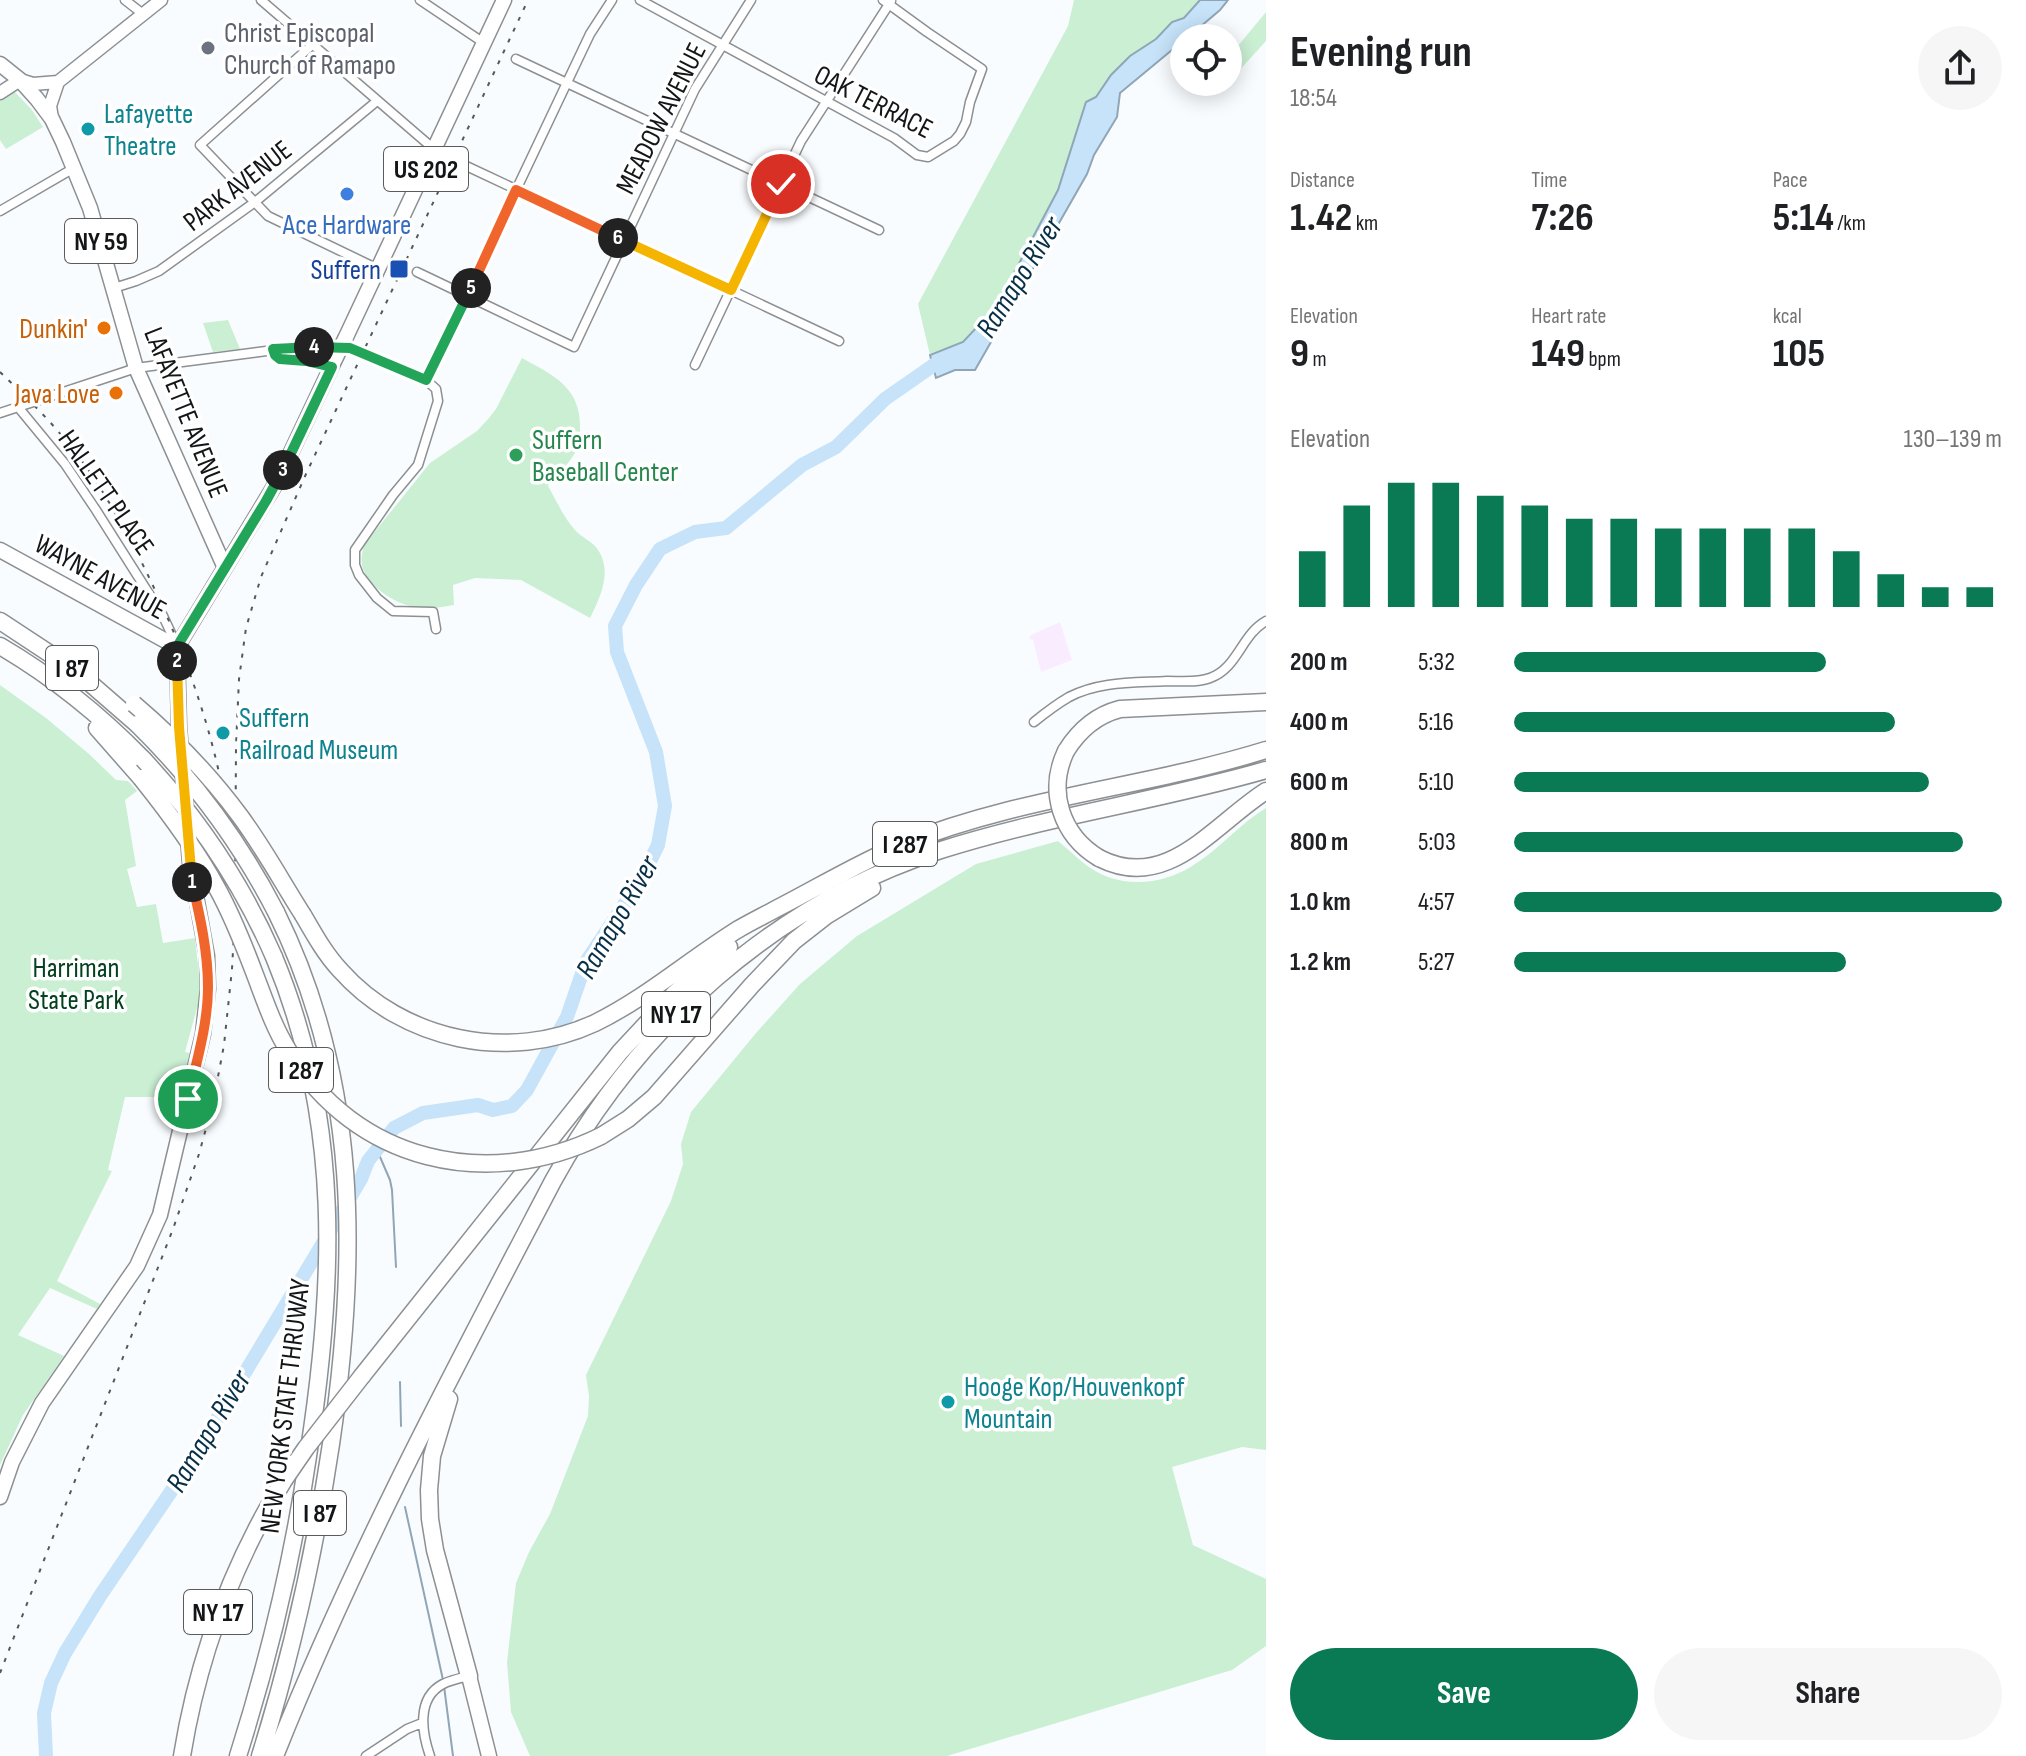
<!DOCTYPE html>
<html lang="en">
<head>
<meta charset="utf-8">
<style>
  body { margin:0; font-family:"Sofia Sans Condensed",sans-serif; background:#f6f6f6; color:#202124; height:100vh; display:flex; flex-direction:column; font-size:30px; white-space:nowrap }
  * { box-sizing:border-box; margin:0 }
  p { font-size:26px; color:#757577 }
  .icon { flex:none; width:44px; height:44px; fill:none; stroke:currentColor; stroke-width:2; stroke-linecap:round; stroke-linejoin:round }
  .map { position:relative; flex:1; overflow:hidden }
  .details { display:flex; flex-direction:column; background:#fff; width:760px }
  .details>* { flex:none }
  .controls { position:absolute; left:1170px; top:24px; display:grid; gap:16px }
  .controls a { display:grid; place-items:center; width:72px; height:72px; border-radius:50%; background:#fff; box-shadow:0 4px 20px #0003; font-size:40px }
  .pin { position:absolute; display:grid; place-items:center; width:68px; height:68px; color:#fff; margin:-34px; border:4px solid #fff; border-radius:50%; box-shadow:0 2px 8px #0007 }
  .km { position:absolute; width:40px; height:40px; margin:-20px; border-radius:50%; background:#222; color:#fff; font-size:22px; line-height:40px; text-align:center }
  .round { display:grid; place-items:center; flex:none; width:84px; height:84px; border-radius:42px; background:#f6f6f6 }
  .head { display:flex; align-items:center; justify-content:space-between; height:136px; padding:0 24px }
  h1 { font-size:44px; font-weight:700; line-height:60px }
  .stats { display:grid; grid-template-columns:repeat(3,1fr); gap:12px; height:136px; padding:8px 24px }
  .stats div { display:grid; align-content:center }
  .stats b { font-size:40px; font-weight:700 }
  .stats small { font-size:22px; font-weight:400 }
  .stats p { font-size:22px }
  .chart { height:224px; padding:16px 24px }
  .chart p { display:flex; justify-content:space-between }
  .chart svg { width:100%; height:144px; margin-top:8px; stroke:#0a7a55; stroke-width:6 }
  .cta { display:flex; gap:16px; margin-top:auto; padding:16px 24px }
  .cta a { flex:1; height:92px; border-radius:48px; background:#0a7a55; color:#fff; font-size:32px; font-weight:700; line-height:92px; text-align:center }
  .cta a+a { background:#f6f6f6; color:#202124 }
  ul { padding:0 24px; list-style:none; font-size:26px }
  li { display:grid; grid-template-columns:128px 96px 1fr; align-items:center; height:60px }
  li i { height:20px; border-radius:10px; background:#0a7a55 }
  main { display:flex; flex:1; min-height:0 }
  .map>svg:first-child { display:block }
  .commercial { fill:#faecff }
  .green { fill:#caefd3 }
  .water { fill:#c6e3fa; stroke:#90a5b6; stroke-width:2 }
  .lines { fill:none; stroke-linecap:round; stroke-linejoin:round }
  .stream { stroke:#90a5b6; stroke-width:2 }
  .river { stroke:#c6e3fa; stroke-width:14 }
  .street-casing { stroke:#8c9093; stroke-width:11 }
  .secondary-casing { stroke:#8c9093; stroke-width:15 }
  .primary-casing { stroke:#8c9093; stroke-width:17 }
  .highway-casing { stroke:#8c9093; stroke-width:19 }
  .street { stroke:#fff; stroke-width:8 }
  .secondary { stroke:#fff; stroke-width:12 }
  .primary { stroke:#fff; stroke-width:14 }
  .highway { stroke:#fff; stroke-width:16 }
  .rail { stroke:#555859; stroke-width:2; stroke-dasharray:4 8; stroke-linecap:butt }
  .primary-bridge-casing { stroke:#8c9093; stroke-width:17; stroke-linecap:butt }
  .highway-bridge-casing { stroke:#8c9093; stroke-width:19; stroke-linecap:butt }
  .primary-bridge { stroke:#fff; stroke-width:14 }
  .highway-bridge { stroke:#fff; stroke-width:16 }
  .split-1-casing { stroke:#fff; stroke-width:16 }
  .split-2-casing { stroke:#fff; stroke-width:16 }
  .split-3-casing { stroke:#fff; stroke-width:16 }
  .split-4-casing { stroke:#fff; stroke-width:16 }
  .split-5-casing { stroke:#fff; stroke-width:16 }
  .split-6-casing { stroke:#fff; stroke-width:16 }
  .split-7-casing { stroke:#fff; stroke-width:16 }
  .split-1 { stroke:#f0652b; stroke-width:10 }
  .split-2 { stroke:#f5b400; stroke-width:10 }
  .split-3 { stroke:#22a559; stroke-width:10 }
  .split-4 { stroke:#22a559; stroke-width:10 }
  .split-5 { stroke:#22a559; stroke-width:10 }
  .split-6 { stroke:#f0652b; stroke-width:10 }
  .split-7 { stroke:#f5b400; stroke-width:10 }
  .worship-dot { fill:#6b7280; stroke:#fff; stroke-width:3 }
  .culture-dot { fill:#0f9aa8; stroke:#fff; stroke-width:3 }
  .shop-dot { fill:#3f7fe0; stroke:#fff; stroke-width:3 }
  .transit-dot { fill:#1a4fb4; stroke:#fff; stroke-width:3 }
  .food-dot { fill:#e8710a; stroke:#fff; stroke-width:3 }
  .leisure-dot { fill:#2e9e5b; stroke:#fff; stroke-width:3 }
  .labels { text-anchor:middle; stroke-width:7; stroke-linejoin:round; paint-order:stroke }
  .shield { fill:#fff; stroke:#5a5b5c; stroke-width:2 }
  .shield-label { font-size:26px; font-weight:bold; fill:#131516 }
  .worship-label { font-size:28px; fill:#5b616d; stroke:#fff; text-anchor:start }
  .street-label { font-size:28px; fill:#131516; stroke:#fff }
  .culture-label { font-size:28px; fill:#0d838f; stroke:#fff; text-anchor:start }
  .shop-label { font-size:28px; fill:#366cbe; stroke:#fff }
  .transit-label { font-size:28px; fill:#164399; stroke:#fff; text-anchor:end }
  .food-label { font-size:28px; fill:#c56008; stroke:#fff; text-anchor:end }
  .leisure-label { font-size:28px; fill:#27864d; stroke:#fff; text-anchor:start }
  .park-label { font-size:28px; fill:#04411f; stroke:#fff }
  .water-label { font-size:30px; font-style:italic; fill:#073048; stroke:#fff }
</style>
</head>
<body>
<main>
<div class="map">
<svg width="1266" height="1756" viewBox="0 0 1266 1756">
  <rect width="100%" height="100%" fill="#f9fcfe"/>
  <path class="commercial" d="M1060,622L1072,660L1041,672L1033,640L1029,639L1031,635Z"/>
  <path class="green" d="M1074,0H1200L1184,18L1172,22L1156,39L1130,56L1111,75L1096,97L1086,102L1058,190L996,307L963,342L930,355L918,304L1068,26Z
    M1266,12V41L1226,85L1221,82H1228V58Z
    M14,91L32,110L43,127L6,149L0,140V99Z
    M228,320L240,349L213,352L203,323Z
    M522,358C553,375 580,387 580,426C580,435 580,444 576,451C569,464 557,475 548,486C556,500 564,518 575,530C580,536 589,540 595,546C614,568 601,596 590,618L521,580L475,578L453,585L454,605C441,607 428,610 415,607C395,604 367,586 362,565C361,558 362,552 364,545L430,463L477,431L489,418L496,409Z
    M0,685L46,718L89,754L116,780L128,781L137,791L125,800L136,866L127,869L137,907L156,904L163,943L195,938L201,993L185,1052L190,1053L180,1097H125L108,1170L112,1171L57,1281L100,1304L97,1309L50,1288L18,1335L64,1356L23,1415L0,1465Z
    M1266,808V1450L1242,1447L1172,1467L1193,1545L1266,1579V1646L1232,1670L947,1756H530L511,1712L507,1662L516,1583L529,1552L550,1514L588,1416L589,1396L586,1375L671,1201L683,1164L681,1144L691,1112L756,1033L800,984L857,936L976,864L1058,841C1071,851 1082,864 1097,872C1127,888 1164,884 1192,866C1219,850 1239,824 1266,808Z"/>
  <path class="water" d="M1200,0H1228L1220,10L1187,38H1184V40L1120,93L1117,117L1094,155L1087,174L975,370H955L936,378L930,355L963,342L996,307L1058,190L1086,102L1096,97L1111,75L1130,56L1156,39L1172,22L1184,18Z"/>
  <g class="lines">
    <path class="stream" d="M377,1150L390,1180L392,1190L396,1267
      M400,1382L401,1426
      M405,1507L443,1680
      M444,1686L453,1756"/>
    <path class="river" d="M46,1756L44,1713L51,1683L65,1653L100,1596L191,1462L311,1263L361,1179L368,1161L394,1128L423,1113L478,1105L493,1110L512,1106L527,1090L567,1017L586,962L640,881L658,845L665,806L656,752L617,652L615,626L636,585L660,549L695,532L726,528L802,465L836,447L885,399L941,360L947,358"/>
    <g class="street-casing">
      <path id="street" d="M125,0L143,14
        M261,0L435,150
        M420,0L484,43
        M640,0L894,138L917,155L928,157L954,141L960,134L966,122L970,102L982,69L927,32L883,0
        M312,45L200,145L268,216L378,269
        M516,59L879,230
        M462,164L839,341
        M0,211L74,168
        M417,272L574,347L695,89L751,0
        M114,288L136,281L159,271L255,202L377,101
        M273,349L275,355L280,359L306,361L332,367
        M695,365L801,141L891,1
        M426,380L590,34L612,0
        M18,407L65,464L96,510L163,616L177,646
        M0,413L136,368L297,347L350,348L426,380L436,389L438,401L418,465L393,495L355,550V565L359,575L377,598L393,611L433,612L436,629
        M1034,722C1045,713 1057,704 1069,697C1100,681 1134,683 1167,681C1181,681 1197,683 1210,678C1238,668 1241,635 1266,621
        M366,1756L407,1729L422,1723
        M430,1756C422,1733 416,1698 443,1684C451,1680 461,1678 469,1676"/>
    </g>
    <g class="secondary-casing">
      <path id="secondary" d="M0,93L20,80L33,84L58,82
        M52,118L50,106L58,82L161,0"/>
    </g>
    <g class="primary-casing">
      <path id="primary" d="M0,64L20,80L37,99L52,119L63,142L90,208L136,368L225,568
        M346,337L504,0
        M0,550L177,647
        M0,1497L12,1462L42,1403L137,1266L160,1215L203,1034L208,989L207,956L190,863L179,727L177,647L278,480L336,357
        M469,1676L489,1756"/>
    </g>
    <g class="highway-casing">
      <path id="highway" d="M0,621L76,671L137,724
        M0,646C53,677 100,715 143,759
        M97,728L141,778
        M1066,751C1079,730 1097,715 1120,709L1266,702
        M1099,858C1167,893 1213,825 1266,791
        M303,915C314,934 325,954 340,970C403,1041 509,1063 595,1023C646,998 689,960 737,930C749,923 761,917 774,910C817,888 858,863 903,844C1019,797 1147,787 1266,750
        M601,1136L628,1119L654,1097L752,985L794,941L826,916L872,888
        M362,1376L620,1052L675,993L729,947
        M449,1399L432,1456L429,1490L430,1519L435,1550L469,1676
        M182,1756C198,1657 232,1565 284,1480
        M238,1756C269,1658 293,1558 308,1456C335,1284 342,1121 274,957
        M260,1756C292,1654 315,1550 331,1444C358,1261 360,1081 276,912
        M275,1756C354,1557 454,1370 553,1181C637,1028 773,904 941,850C1048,816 1159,801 1266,770"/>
    </g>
    <use href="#street" class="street"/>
    <use href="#secondary" class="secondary"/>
    <use href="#primary" class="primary"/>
    <use href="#highway" class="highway"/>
    <path class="rail" d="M0,372C23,394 47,417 67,442C97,478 120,520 141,561C182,643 214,729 228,820
      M0,1673L173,1229L199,1154L213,1103L224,1045L232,969L235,914L236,746L239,679L246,628L261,577L306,474L528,0"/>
    <g class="primary-bridge-casing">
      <path id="primary-bridge" d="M336,357L346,337"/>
    </g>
    <g class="highway-bridge-casing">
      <path id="highway-bridge" d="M134,704C174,738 209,774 240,816C263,847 282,882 303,915
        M137,724C193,779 240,842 276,912
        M1066,751C1047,791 1061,835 1099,858
        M143,759C198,818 242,883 274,957
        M141,778C169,813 196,849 217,888C232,915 243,943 254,972C264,998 273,1026 288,1050C355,1162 487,1192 601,1136
        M284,1480L306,1448L362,1376"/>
    </g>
    <use href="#primary-bridge" class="primary-bridge"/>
    <use href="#highway-bridge" class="highway-bridge"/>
  </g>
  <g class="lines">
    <g class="split-1-casing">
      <path id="split-1" d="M188,1099C196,1063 208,1025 208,987C208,952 200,916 192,882"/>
    </g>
    <g class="split-2-casing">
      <path id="split-2" d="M177,661L179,727L192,882"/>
    </g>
    <g class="split-3-casing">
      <path id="split-3" d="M177,661V647L181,640L266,501L283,470"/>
    </g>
    <g class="split-4-casing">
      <path id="split-4" d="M283,470L332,367L306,361L280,359L275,355L273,349L314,347"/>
    </g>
    <g class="split-5-casing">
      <path id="split-5" d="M314,347L350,348L426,380L471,288"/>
    </g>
    <g class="split-6-casing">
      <path id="split-6" d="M471,288L516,190L618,238"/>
    </g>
    <g class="split-7-casing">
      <path id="split-7" d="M618,238L731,290L781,184"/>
    </g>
    <use href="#split-1" class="split-1"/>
    <use href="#split-2" class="split-2"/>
    <use href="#split-3" class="split-3"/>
    <use href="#split-4" class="split-4"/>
    <use href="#split-5" class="split-5"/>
    <use href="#split-6" class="split-6"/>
    <use href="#split-7" class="split-7"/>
  </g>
  <circle class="worship-dot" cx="208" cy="48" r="8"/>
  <g class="culture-dot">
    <circle cx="88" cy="129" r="8"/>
    <circle cx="223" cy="733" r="8"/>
    <circle cx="948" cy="1402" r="8"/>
  </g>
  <circle class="shop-dot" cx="347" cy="194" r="8"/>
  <rect class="transit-dot" x="389" y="259" width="20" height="20" rx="4"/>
  <g class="food-dot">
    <circle cx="104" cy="328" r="8"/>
    <circle cx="116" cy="393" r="8"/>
  </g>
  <circle class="leisure-dot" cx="516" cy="455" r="8"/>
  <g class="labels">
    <g class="shield">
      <rect x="384" y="147" width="84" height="44" rx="6"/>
      <rect x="65" y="219" width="72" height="44" rx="6"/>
      <rect x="46" y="646" width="52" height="44" rx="6"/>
      <rect x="873" y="822" width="64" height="44" rx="6"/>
      <rect x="642" y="992" width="68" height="44" rx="6"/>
      <rect x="269" y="1048" width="64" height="44" rx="6"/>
      <rect x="294" y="1491" width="52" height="44" rx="6"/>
      <rect x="184" y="1590" width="68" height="44" rx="6"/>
    </g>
    <g class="shield-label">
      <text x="426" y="178">US 202</text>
      <text x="101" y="250">NY 59</text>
      <text x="72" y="677">I 87</text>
      <text x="905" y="853">I 287</text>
      <text x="676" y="1023">NY 17</text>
      <text x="301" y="1079">I 287</text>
      <text x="320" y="1522">I 87</text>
      <text x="218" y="1621">NY 17</text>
    </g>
    <g class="worship-label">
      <text x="224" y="42">Christ Episcopal<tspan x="224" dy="32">Church of Ramapo</tspan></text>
    </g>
    <g class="street-label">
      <text transform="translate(874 101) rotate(27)" y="10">OAK TERRACE</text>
      <text transform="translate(660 118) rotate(-63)" y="10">MEADOW AVENUE</text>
      <text transform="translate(237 185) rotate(-38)" y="10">PARK AVENUE</text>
      <text transform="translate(187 412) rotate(68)" y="10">LAFAYETTE AVENUE</text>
      <text transform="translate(107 492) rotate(55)" y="10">HALLETT PLACE</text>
      <text transform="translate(101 576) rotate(29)" y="10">WAYNE AVENUE</text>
      <text transform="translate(284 1406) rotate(-83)" y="10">NEW YORK STATE THRUWAY</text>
    </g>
    <g class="culture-label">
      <text x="104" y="123">Lafayette<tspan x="104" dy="32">Theatre</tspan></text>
      <text x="239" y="727">Suffern<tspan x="239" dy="32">Railroad Museum</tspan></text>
      <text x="964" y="1396">Hooge Kop/Houvenkopf<tspan x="964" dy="32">Mountain</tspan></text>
    </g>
    <g class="shop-label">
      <text x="347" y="234">Ace Hardware</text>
    </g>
    <g class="transit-label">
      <text x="381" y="279">Suffern</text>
    </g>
    <g class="food-label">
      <text x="88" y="338">Dunkin'</text>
      <text x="100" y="403">Java Love</text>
    </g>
    <g class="leisure-label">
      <text x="532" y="449">Suffern<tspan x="532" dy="32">Baseball Center</tspan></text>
    </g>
    <g class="park-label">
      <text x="76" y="977">Harriman<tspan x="76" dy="32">State Park</tspan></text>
    </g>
    <g class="water-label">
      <text transform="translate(1019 277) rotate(-58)" y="10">Ramapo River</text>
      <text transform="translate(617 917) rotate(-60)" y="10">Ramapo River</text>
      <text transform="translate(208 1431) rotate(-59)" y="10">Ramapo River</text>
    </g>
  </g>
</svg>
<div class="controls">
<a><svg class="icon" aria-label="locate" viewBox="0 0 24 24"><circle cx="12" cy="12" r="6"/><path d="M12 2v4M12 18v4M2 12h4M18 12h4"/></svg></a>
</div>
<div class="pin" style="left:188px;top:1099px;background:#1e9e55"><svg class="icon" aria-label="arrive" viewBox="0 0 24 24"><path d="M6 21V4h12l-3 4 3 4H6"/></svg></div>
<div class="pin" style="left:781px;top:184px;background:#d93025"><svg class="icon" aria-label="check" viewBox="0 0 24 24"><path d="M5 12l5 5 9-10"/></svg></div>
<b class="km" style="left:192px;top:882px">1</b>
<b class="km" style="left:177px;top:661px">2</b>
<b class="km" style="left:283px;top:470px">3</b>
<b class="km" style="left:314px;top:347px">4</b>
<b class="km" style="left:471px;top:288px">5</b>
<b class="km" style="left:618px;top:238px">6</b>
</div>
<section class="details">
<div class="head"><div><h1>Evening run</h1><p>18:54</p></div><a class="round"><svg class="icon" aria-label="share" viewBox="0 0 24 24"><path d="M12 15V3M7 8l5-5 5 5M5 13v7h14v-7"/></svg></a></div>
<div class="stats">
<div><p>Distance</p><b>1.42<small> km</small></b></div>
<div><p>Time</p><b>7:26</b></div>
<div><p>Pace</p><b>5:14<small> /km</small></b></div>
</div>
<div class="stats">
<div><p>Elevation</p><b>9<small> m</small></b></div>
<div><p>Heart rate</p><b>149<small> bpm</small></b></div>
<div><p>kcal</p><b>105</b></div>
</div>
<div class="chart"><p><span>Elevation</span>130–139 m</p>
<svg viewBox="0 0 160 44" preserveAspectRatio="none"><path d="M5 44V27M15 44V13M25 44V6M35 44V6M45 44V10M55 44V13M65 44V17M75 44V17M85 44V20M95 44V20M105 44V20M115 44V20M125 44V27M135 44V34M145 44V38M155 44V38"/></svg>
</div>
<ul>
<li><b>200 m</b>5:32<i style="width:64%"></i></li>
<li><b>400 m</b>5:16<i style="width:78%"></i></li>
<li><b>600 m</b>5:10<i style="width:85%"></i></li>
<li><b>800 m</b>5:03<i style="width:92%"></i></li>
<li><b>1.0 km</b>4:57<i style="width:100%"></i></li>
<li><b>1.2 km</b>5:27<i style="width:68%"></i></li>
</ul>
<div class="cta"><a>Save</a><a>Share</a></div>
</section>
</main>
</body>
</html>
